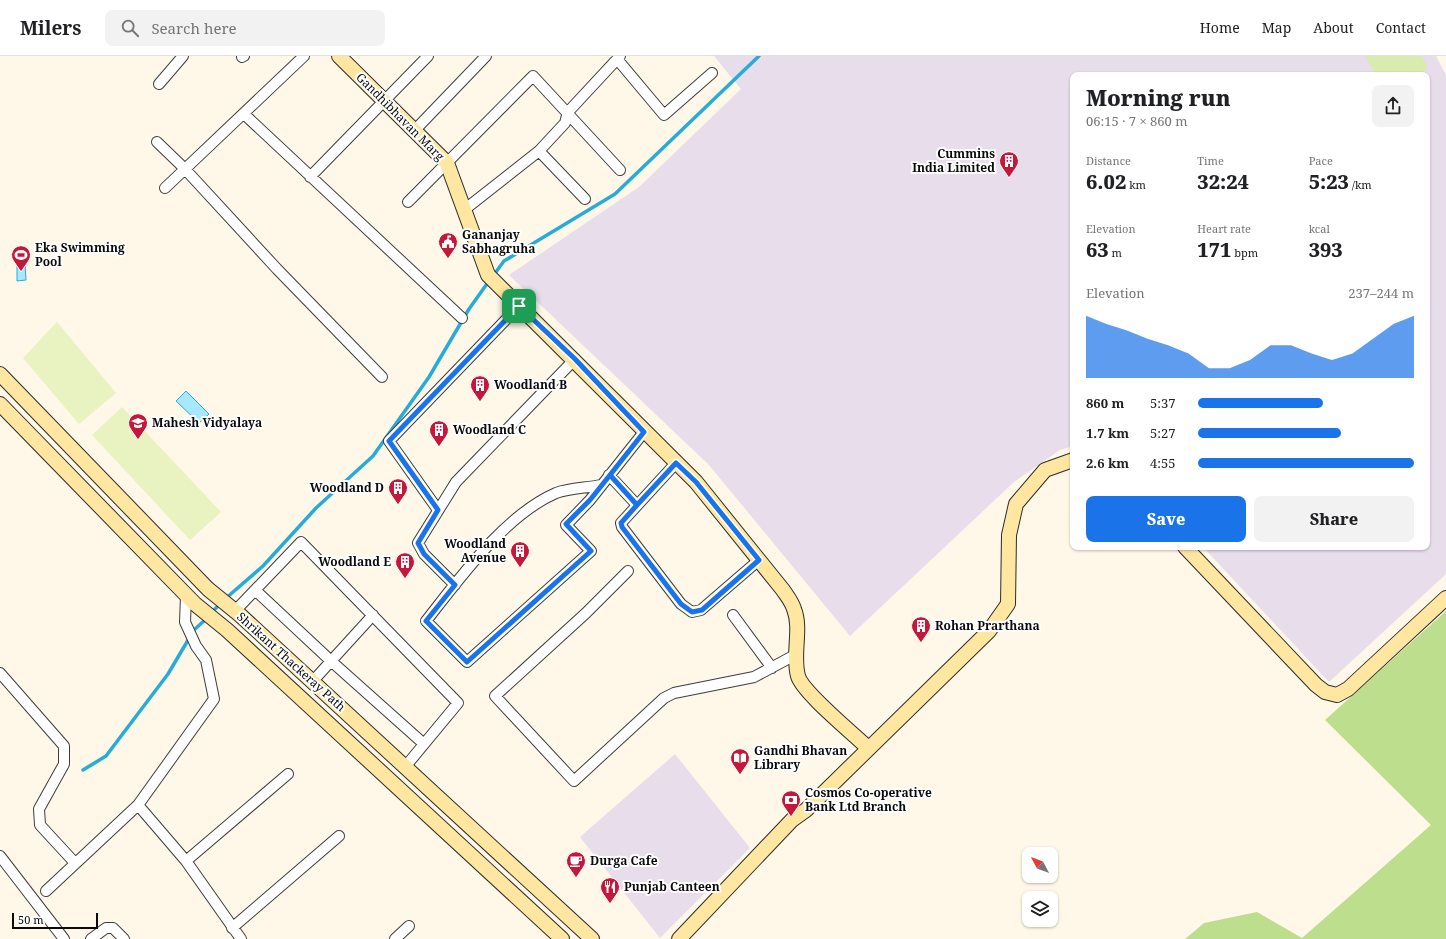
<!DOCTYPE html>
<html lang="en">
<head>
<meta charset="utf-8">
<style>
  body { margin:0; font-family:"Noto Serif",serif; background:#f2f2f2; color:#202124; height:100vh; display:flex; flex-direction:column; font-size:15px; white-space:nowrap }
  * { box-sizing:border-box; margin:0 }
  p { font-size:13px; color:#757577 }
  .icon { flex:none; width:22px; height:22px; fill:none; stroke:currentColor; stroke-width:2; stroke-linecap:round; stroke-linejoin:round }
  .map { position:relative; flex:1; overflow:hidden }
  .details { position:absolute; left:1070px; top:16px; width:360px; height:478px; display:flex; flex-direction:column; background:#fff; border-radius:8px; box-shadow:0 1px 3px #0004 }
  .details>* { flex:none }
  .needle { width:26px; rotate:311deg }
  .tools { position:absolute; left:1022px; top:791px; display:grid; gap:8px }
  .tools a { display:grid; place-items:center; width:36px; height:36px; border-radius:8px; background:#fff; box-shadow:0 1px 3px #0004; font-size:20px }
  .scale { position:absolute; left:12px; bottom:10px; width:86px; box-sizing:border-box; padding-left:4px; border:2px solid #0a0a0a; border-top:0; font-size:11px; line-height:14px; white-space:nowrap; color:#0a0a0a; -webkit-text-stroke:3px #fff; paint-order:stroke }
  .pin { position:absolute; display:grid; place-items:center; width:34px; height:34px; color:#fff; margin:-17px; border-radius:8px; box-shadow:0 2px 6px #0006 }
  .round { display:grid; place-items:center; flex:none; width:42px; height:42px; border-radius:8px; background:#f2f2f2 }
  .headline { display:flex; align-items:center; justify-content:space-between; height:68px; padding:0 16px }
  h1 { font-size:22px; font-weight:800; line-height:30px }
  .metrics { display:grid; grid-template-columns:repeat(3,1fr); gap:6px; height:68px; padding:4px 16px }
  .metrics div { display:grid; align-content:center }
  .metrics b { font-size:20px; font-weight:800 }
  .metrics small { font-size:11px; font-weight:400 }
  .metrics p { font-size:11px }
  .chart { height:112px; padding:8px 16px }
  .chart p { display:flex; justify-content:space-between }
  .chart svg { width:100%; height:72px; margin-top:4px; fill:#1a73e8; opacity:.7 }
  .action { display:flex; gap:8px; margin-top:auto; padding:8px 16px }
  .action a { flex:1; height:46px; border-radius:8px; background:#1a73e8; color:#fff; font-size:16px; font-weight:800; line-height:46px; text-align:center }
  .action a+a { background:#f2f2f2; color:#202124 }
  ul { padding:0 16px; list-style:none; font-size:13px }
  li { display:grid; grid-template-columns:64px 48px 1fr; align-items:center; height:30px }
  li i { height:10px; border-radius:5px; background:#1a73e8 }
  header { display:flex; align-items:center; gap:24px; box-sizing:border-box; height:56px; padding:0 20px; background:#fff; border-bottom:1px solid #e0e0e0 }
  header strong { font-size:19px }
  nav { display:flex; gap:22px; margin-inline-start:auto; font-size:14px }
  .search { width:280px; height:36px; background:#f2f2f2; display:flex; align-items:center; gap:10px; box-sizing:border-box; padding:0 14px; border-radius:8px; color:#757577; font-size:15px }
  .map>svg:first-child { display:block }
  .industrial { fill:#e7ddeb }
  .green { fill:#d7ecae }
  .forest { fill:#bdde8c }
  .pitch { fill:#e9f3c1 }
  .water { fill:#a7e8fc; stroke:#27acd9 }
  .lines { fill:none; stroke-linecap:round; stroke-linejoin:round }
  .stream { stroke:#27acd9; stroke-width:3.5 }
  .street-casing { stroke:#3d3d3d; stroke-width:12 }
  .secondary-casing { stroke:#2c2c2c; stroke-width:16 }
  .street { stroke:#fff; stroke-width:10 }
  .secondary { stroke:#ffe7a2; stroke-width:14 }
  .route-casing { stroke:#fff; stroke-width:8 }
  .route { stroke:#1a73e8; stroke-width:5 }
  .labels { text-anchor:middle; stroke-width:4; stroke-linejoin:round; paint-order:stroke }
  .street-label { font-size:12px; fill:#0a0a0a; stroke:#fff }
  .poi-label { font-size:12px; font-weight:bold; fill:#0a0a0a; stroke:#fff; text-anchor:start }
</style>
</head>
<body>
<header>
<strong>Milers</strong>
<div class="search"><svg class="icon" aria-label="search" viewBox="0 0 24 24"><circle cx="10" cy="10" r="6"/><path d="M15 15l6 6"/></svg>Search here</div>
<nav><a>Home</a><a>Map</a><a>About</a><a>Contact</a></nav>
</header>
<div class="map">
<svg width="1446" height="883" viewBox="0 0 1446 883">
  <rect width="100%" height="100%" fill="#fff7e7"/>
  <path class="industrial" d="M714,0H1436L1446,19V518L1329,626L1203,491H1427V19H1073V390L1060,394L1014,426L850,580L709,409L509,219L639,131L741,33Z
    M675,698L750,792L660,882L580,781Z"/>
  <path class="green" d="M1365,0H1422L1428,13L1416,19H1376Z"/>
  <path class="forest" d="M1446,555V883H1185L1204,867L1257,856L1302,882L1431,769L1325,664Z"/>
  <path class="pitch" d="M57,266L116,337L79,368L23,302Z
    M122,351L221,456L190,484L92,379Z"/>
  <path class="water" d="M17,207H25L26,224L17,225Z
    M186,335L209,358L199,367L176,345Z"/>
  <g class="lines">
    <path class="stream" d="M493,220L504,205L615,138L759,0
      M225,543L263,510L316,452L373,400L429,321L469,253L489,225
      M211,557L221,547
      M83,714L106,700L168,618L194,574L207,562"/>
    <g class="street-casing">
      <path id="street" d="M242,1L244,0
        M617,3L664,59L712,17
        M159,28L183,0
        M244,58L462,262
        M414,75L486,0
        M157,86L184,112L277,213L382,321
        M539,95L585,143
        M310,121L428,0
        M165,132L304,0
        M408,146L533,20L620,114
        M464,154L539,95L565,67L568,56L620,0
        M676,407L621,467L622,471L681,548L692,556L701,554L759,504
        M609,419L637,449
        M601,429C587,432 569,432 556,437C505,459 460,522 426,565L467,606L591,495L566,469L590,444L644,376
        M438,454L389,385L519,250
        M628,515L586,557L495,640L574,725L664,642L674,637L754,621L795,599
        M455,529L424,498L418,487L456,426L575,303
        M255,534L331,605L424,688
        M235,555L301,486L458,647L405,711
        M733,559L772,612
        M0,617L64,690V708L39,753L40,769L75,807
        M312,626L373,559
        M138,749L186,805L241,883
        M0,800L64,883
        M186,805L288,718
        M46,835L138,749L214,643L206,604L196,590L185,566L186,540
        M232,872L339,780
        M91,883L106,872H113L124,883
        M395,883L409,870"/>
    </g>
    <g class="secondary-casing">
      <path id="secondary" d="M339,0L447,107L488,219L696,426L783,534C787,540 792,546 794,553C802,573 792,598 798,620C802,636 854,678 868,692
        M0,318L208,533L240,559L592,883
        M0,348L195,548L227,574L562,883
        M1185,491L1316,629L1325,636L1337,639L1348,633L1446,542
        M679,883L792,764L806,754L989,575L1008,548L1009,479L1016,448L1045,414L1073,404"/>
    </g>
    <use href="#street" class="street"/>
    <use href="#secondary" class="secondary"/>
  </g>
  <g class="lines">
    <g class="route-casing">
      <path id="route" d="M519,250L389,385L438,454L418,487L424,498L455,529L426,565L467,606L591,495L566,468L590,444L610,419L637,449L676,407L696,426L759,504L702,554L692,556L681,548L622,471L621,467L637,449L610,419L644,376L575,303L519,250"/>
    </g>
    <use href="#route" class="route"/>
  </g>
  <defs>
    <g id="building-pin" transform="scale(1)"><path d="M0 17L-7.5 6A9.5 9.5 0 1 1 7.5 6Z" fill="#c51739" stroke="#fff"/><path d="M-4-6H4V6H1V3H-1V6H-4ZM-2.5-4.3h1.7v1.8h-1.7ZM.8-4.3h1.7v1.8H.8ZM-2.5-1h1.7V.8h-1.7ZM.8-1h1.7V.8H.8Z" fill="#fff"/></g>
    <g id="civic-pin" transform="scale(1)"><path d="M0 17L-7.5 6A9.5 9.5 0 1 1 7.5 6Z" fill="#c51739" stroke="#fff"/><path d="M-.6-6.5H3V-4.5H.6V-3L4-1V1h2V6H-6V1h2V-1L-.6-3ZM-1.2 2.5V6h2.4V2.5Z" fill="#fff"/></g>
    <g id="stadium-pin" transform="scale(1)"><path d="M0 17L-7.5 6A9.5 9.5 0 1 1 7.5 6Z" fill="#c51739" stroke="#fff"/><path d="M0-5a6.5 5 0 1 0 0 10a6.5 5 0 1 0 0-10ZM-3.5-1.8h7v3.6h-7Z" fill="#fff"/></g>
    <g id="school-pin" transform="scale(1)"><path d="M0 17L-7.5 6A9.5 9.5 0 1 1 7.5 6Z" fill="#c51739" stroke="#fff"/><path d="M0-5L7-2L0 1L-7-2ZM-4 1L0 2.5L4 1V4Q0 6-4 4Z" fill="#fff"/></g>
    <g id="library-pin" transform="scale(1)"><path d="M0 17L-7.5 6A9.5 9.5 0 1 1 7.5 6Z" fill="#c51739" stroke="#fff"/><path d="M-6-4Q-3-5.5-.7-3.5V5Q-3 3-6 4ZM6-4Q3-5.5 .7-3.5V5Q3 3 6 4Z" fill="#fff"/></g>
    <g id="bank-pin" transform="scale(1)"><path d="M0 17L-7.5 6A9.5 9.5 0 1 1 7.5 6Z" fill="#c51739" stroke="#fff"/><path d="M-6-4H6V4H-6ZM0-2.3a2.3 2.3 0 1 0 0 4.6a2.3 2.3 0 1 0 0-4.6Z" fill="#fff"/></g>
    <g id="cafe-pin" transform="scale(1)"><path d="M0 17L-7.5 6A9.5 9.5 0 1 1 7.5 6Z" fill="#c51739" stroke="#fff"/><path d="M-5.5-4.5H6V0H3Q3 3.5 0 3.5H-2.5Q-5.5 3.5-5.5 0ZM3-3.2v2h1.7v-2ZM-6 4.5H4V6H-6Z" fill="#fff"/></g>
    <g id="restaurant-pin" transform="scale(1)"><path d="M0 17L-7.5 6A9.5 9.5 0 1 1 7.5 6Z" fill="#c51739" stroke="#fff"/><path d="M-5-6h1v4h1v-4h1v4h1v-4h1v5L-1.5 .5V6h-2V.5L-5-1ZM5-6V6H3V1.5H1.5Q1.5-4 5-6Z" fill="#fff"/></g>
  </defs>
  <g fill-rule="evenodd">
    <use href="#building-pin" x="1009" y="105"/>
    <use href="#civic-pin" x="448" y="186"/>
    <use href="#stadium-pin" x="21" y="199"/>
    <use href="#building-pin" x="480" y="329"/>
    <use href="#school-pin" x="138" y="367"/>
    <use href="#building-pin" x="439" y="374"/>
    <use href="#building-pin" x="398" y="432"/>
    <use href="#building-pin" x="520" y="495"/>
    <use href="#building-pin" x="405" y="506"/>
    <use href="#building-pin" x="921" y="570"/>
    <use href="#library-pin" x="740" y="702"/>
    <use href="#bank-pin" x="791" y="744"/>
    <use href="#cafe-pin" x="576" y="805"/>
    <use href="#restaurant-pin" x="610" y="831"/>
  </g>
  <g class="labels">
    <g class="street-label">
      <text transform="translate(400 61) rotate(45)" y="4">Gandhibhavan Marg</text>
      <text transform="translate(291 606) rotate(42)" y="4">Shrikant Thackeray Path</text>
    </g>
    <g class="poi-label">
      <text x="995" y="102" text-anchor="end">Cummins<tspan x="995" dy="14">India Limited</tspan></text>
      <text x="462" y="183">Gananjay<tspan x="462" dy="14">Sabhagruha</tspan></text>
      <text x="35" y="196">Eka Swimming<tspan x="35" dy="14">Pool</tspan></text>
      <text x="494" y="333">Woodland B</text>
      <text x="152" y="371">Mahesh Vidyalaya</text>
      <text x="453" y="378">Woodland C</text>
      <text x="384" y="436" text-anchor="end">Woodland D</text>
      <text x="506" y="492" text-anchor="end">Woodland<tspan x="506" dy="14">Avenue</tspan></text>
      <text x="391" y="510" text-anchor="end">Woodland E</text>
      <text x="935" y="574">Rohan Prarthana</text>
      <text x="754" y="699">Gandhi Bhavan<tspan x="754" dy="14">Library</tspan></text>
      <text x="805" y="741">Cosmos Co-operative<tspan x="805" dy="14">Bank Ltd Branch</tspan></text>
      <text x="590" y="809">Durga Cafe</text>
      <text x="624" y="835">Punjab Canteen</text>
    </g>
  </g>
</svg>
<div class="tools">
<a><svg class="needle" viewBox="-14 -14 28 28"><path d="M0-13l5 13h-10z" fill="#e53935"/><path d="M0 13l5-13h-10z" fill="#757577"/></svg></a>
<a><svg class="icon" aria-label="layers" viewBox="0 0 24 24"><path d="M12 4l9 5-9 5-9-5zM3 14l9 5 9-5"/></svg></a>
</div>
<div class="scale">50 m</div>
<div class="pin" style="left:519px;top:250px;background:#1e9e55"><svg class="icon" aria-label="arrive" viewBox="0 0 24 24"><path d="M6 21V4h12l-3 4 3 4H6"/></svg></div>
<section class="details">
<div class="headline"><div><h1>Morning run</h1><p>06:15 · 7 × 860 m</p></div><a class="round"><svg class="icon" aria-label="share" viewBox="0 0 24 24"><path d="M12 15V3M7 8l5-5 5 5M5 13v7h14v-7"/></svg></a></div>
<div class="metrics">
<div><p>Distance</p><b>6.02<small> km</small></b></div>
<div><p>Time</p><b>32:24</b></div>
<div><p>Pace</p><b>5:23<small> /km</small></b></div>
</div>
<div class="metrics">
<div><p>Elevation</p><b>63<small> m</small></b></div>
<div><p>Heart rate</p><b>171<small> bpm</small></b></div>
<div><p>kcal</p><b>393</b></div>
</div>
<div class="chart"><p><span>Elevation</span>237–244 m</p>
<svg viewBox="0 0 160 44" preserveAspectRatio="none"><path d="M0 44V6L10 11L20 15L30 20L40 24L50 29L60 38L70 38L80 33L90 24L100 24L110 29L120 33L130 29L140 20L150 11L160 6V44z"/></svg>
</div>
<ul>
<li><b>860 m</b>5:37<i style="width:58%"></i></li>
<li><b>1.7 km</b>5:27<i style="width:66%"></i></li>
<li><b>2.6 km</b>4:55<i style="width:100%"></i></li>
</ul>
<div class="action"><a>Save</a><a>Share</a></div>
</section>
</div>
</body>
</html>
